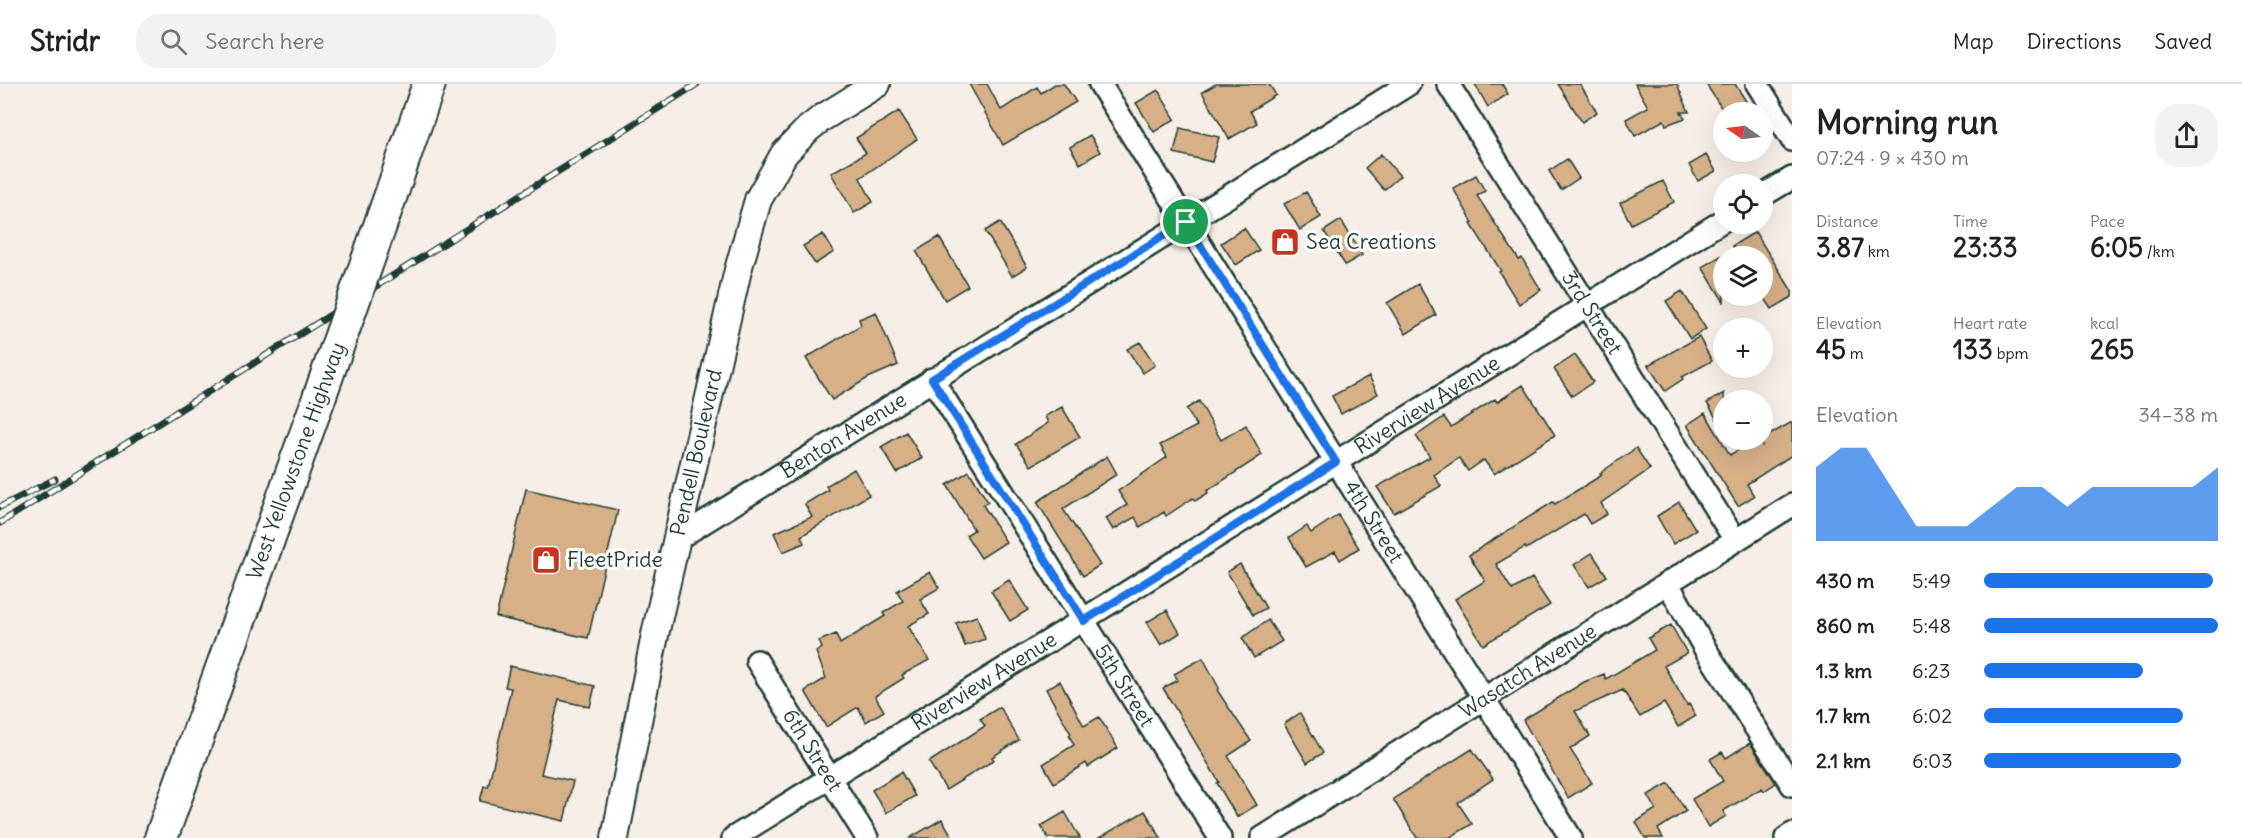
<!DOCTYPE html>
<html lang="en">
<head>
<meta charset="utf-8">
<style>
  body { margin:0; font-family:Delius,sans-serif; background:#f2f2f2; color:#202124; height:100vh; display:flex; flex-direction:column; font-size:22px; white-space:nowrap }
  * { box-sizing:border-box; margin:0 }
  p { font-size:20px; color:#757577 }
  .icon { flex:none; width:33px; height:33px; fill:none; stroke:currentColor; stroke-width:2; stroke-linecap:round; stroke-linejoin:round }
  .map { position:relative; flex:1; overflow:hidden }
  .drawer { display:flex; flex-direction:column; background:#fff; width:450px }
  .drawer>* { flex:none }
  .needle { width:39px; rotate:284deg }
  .tools { position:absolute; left:1713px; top:18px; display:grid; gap:12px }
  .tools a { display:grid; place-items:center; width:60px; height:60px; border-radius:50%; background:#fff; box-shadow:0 6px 24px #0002; font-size:30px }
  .pin { position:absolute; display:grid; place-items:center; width:51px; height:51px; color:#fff; margin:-26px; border:3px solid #fff; border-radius:50%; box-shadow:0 2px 6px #0007 }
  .round { display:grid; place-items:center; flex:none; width:63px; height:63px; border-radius:24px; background:#f2f2f2 }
  .headline { display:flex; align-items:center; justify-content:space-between; height:102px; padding:0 24px }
  h1 { font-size:33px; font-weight:700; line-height:45px }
  .metrics { display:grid; grid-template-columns:repeat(3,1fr); gap:9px; height:102px; padding:6px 24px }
  .metrics div { display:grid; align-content:center }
  .metrics b { font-size:26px; font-weight:700 }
  .metrics small { font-size:16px; font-weight:400 }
  .metrics p { font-size:16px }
  .chart { height:168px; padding:12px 24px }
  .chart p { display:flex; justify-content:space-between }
  .chart svg { width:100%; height:108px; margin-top:6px; fill:#1a73e8; opacity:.7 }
  ul { padding:0 24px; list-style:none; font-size:20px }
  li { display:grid; grid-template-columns:96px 72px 1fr; align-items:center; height:45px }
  li i { height:15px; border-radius:8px; background:#1a73e8 }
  header { display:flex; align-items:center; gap:36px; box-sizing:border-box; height:84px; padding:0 30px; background:#fff; border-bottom:2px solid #e0e0e0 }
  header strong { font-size:28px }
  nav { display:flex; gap:33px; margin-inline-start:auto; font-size:21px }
  .search { width:420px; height:54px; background:#f2f2f2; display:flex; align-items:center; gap:15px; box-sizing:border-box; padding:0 21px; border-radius:24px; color:#757577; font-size:22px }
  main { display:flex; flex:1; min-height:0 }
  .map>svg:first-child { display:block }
  .building { fill:#d7b088; stroke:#1f3d34; stroke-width:1.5 }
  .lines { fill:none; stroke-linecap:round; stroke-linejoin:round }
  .minor-casing { stroke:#1f3d34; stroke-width:26 }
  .tertiary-casing { stroke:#1f3d34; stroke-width:30 }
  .primary-casing { stroke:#1f3d34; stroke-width:36 }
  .minor { stroke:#fff; stroke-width:21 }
  .tertiary { stroke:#fff; stroke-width:26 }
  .primary { stroke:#fff; stroke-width:32 }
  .rail-casing { stroke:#1f3d34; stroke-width:7 }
  .rail { stroke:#fff; stroke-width:4.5; stroke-dasharray:14; stroke-linecap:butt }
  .primary-bridge-casing { stroke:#1f3d34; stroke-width:36; stroke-linecap:butt }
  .primary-bridge { stroke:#fff; stroke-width:32 }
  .route-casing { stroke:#fff; stroke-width:12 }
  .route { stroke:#1a73e8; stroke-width:8 }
  .labels { text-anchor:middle; stroke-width:6; stroke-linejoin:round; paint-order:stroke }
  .poi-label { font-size:21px; fill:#1f3d34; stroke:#fff; text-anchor:start }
  .street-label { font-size:21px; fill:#1f3d34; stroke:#fff }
</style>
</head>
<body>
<header>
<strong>Stridr</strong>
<div class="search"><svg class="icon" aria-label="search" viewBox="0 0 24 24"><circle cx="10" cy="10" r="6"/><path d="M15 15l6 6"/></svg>Search here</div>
<nav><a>Map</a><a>Directions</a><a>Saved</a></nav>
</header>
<main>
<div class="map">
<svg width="1792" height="754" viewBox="0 0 1792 754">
  <rect width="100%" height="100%" fill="#f7efe7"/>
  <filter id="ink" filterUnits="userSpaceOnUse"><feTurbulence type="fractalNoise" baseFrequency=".0167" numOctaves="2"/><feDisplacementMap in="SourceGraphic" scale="12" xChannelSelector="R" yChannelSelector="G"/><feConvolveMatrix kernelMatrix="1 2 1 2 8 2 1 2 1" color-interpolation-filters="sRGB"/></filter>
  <g filter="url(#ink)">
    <path class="building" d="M969,0H987L1001,26L1037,3L1041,9L1055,0H1064L1076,18L1003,61Z
      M1216,0H1269L1276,11L1250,27L1257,39L1229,55L1202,8Z
      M1475,0H1502L1508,10L1488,23Z
      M1558,0H1580L1597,28L1582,38Z
      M1635,0H1677L1689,28H1681L1685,34L1666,41L1664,36L1635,52L1626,35L1648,23Z
      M1706,0H1735L1753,28H1724Z
      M1158,6L1175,35L1154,48L1136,19Z
      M899,27L917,55L860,94L873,118L854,129L831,89L866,69L856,54Z
      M1180,44L1219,53L1212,78L1174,69Z
      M1090,51L1100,68L1080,80L1070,63Z
      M1381,70L1400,92L1384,106L1365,84Z
      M1706,71L1716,87L1698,97L1689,81Z
      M1567,75L1579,94L1561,106L1549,87Z
      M1476,91L1485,107L1477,112L1519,176L1522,174L1541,206L1519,220L1499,188L1501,187L1471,140L1473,139L1453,104Z
      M1663,97L1674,118L1631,140L1620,119Z
      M1306,108L1321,133L1300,146L1284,120Z
      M1341,136L1362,171L1345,181L1324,147Z
      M1000,138L1027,183L1012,192L985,147Z
      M1244,144L1259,166L1236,181L1221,159Z
      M1755,148L1792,207V213L1772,225L1762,210V172H1739L1732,162Z
      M823,150L834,168L815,180L803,162Z
      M939,153L968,202L945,216L916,167Z
      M1724,170V218L1702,183Z
      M1418,200L1436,231L1406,250L1387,219Z
      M1682,207L1706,245L1690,255L1666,217Z
      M876,228L898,281L868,294L832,316L806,274L861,241L859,235Z
      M1699,253L1712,277L1682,293L1683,295L1665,307L1648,281Z
      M1140,258L1155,281L1143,289L1127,265Z
      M1575,271L1593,298L1572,312L1554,285Z
      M1369,292L1378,310L1341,330L1332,312Z
      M1523,301L1555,351L1494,390L1484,376L1468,387L1459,374L1434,391L1441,402L1394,429L1377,403L1430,373L1416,352L1444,333L1451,343L1495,315L1497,318Z
      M1724,309V347L1707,319Z
      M1199,317L1221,356L1246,341L1262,371L1207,407L1208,409L1195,417L1193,414L1166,432L1164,428L1140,443L1135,433L1113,446L1106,434L1127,421L1118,407L1167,373L1160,361L1197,342L1186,325Z
      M1062,323L1080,353L1031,382L1016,360L1048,339L1045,332Z
      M1705,329L1730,371L1754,356H1759L1762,361V355L1792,338V371L1747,400L1754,412L1738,422L1687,341Z
      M906,348L922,374L897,389L881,363Z
      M1636,364L1650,385L1601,419L1607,430L1590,440L1584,430L1526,465L1525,463L1496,480L1512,506L1532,494L1550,521L1483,561L1455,515L1485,497L1469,471L1553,418L1555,420L1602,391L1600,389Z
      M1107,372L1117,390L1063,425L1100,481L1083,492L1037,418Z
      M854,385L869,411L801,452L804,459L783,468L774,449L812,433L805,420L828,406L826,402Z
      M969,387L988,418L983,421L1006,458L981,474L966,451L974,446L947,401Z
      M526,405L618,426L588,554L496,533Z
      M1679,418L1696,446L1673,460L1657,432Z
      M1338,431L1359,464L1340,476L1335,467L1306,483L1289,454L1307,442L1311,449Z
      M1592,469L1607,492L1589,503L1574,481Z
      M1240,480L1266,524L1253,531L1227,488Z
      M930,488L939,504L920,515L929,530L908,542L929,576L902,591L904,594L875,612L884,627L866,638L858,623L826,643L805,607L826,594L816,568L822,564L819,557L836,550L840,560L885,532L883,529L903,517L897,507Z
      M1009,496L1028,526L1010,537L991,507Z
      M1167,526L1180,549L1161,561L1147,538Z
      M977,532L985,555L965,562L956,539Z
      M1268,536L1282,557L1254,574L1242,554Z
      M1671,541L1687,569L1664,582L1687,621L1689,620L1696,632L1678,643L1664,619L1640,633L1623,606L1575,627L1590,652L1570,665L1592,699L1568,714L1523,636L1584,598L1604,590L1606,595L1655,566L1648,554Z
      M1203,574L1219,604L1217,606L1251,657L1228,672L1257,721L1237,733L1217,699L1219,698L1163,604L1178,596L1174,590Z
      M510,582L595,602L590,623L559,616L541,690L573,697L564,737L480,717L484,702L488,703L511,604L505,603Z
      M1060,597L1084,642L1099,633L1118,664L1088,683L1086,679L1054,699L1043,680L1074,661L1069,651L1071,650L1046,605Z
      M1000,623L1019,656L992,673L994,676L946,706L929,678L985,642L980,635Z
      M1300,629L1323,669L1307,679L1284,640Z
      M1750,659L1776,699L1764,707L1762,704L1723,727L1726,732L1708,743L1692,715L1723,697L1710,675L1722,668L1726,674Z
      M1472,665L1493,695L1458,719L1472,740L1449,754H1417L1393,715Z
      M901,688L915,712L886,729L872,706Z
      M1669,699L1686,727L1658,745L1663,754H1645L1636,738L1656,725L1648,711Z
      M1145,727L1161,754H1099Z
      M1065,728L1080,754H1048L1041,742Z
      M942,735L953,754H910Z"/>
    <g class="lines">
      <g class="minor-casing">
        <g id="minor">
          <path id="s1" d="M1100,0L1571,754"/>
          <path id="s2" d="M1448,0L1735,456"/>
          <path d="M1757,0L1792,56"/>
          <path d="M1762,112L1792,94"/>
          <path id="s3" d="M932,295L1220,754"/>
          <path id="s4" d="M677,455L1409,0"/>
          <path d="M1668,500L1704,563L1792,701"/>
          <path id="s5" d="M757,577L867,754"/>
          <path id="s6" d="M733,754L1724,136"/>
          <path id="s7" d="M1262,754L1792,421"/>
          <path d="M1786,754L1792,750"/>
        </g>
      </g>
      <g class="tertiary-casing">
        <g id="tertiary">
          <path id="s8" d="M615,754L656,546L738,186L758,116L784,70L808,45L822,34L877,0"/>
        </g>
      </g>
      <g class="primary-casing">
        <path id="primary" d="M393,105L429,0
          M161,754L319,314"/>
      </g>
      <use href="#minor" class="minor"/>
      <use href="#tertiary" class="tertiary"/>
      <use href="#primary" class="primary"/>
      <g class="rail-casing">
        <path id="rail" d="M0,423L55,395
          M0,439L697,0"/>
      </g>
      <use href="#rail" class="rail"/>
      <g class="primary-bridge-casing">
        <path id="primary-bridge" d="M319,314L393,105"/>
      </g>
      <use href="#primary-bridge" class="primary-bridge"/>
    </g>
  </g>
  <g class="lines" filter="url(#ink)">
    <g class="route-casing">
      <path id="route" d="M1186,138L1336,378L1084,537L932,295Z"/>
    </g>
    <use href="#route" class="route"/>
  </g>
  <defs>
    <g id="shop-square" transform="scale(1.5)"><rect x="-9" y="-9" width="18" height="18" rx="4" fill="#c8321e" stroke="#fff"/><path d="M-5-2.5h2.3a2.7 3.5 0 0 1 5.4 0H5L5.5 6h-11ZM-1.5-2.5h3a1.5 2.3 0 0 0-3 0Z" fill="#fff"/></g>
  </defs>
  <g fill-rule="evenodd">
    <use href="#shop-square" x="1285" y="158"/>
    <use href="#shop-square" x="546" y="476"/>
  </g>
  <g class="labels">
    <g class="poi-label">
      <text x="1306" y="165">Sea Creations</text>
      <text x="567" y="483">FleetPride</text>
    </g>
    <g class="street-label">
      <text dy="7" stroke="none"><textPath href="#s2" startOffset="270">3rd Street</textPath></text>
      <text dy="7" stroke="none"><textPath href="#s6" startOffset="818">Riverview Avenue</textPath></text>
      <text dy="7" stroke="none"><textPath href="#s4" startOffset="196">Benton Avenue</textPath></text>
      <text dy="7" stroke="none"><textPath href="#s8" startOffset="394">Pendell Boulevard</textPath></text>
      <text transform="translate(296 377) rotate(-70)" y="7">West Yellowstone Highway</text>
      <text dy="7" stroke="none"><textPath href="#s1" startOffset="516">4th Street</textPath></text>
      <text dy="7" stroke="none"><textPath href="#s7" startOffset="314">Wasatch Avenue</textPath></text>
      <text dy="7" stroke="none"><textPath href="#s6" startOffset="296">Riverview Avenue</textPath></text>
      <text dy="7" stroke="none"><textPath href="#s3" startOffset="362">5th Street</textPath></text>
      <text dy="7" stroke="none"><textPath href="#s5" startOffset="105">6th Street</textPath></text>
    </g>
  </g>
</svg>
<div class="tools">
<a><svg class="needle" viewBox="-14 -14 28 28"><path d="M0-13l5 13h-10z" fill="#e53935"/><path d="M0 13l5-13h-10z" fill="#757577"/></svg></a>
<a><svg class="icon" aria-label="locate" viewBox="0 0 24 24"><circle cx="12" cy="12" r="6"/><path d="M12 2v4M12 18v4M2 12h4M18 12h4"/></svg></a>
<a><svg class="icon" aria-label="layers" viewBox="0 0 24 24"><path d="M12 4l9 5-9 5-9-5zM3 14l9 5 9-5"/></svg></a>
<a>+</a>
<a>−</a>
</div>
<div class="pin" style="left:1186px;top:138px;background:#1e9e55"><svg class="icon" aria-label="arrive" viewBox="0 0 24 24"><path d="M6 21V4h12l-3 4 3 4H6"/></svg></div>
</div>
<section class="drawer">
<div class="headline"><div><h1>Morning run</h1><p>07:24 · 9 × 430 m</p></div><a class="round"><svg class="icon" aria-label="share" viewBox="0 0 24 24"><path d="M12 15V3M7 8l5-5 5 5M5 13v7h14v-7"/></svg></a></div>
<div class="metrics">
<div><p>Distance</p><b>3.87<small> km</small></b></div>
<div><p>Time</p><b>23:33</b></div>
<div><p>Pace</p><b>6:05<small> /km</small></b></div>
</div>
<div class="metrics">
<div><p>Elevation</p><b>45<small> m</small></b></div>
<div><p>Heart rate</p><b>133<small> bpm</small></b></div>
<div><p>kcal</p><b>265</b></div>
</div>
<div class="chart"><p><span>Elevation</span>34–38 m</p>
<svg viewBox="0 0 160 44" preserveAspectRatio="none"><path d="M0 44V14L10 6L20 6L30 22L40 38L50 38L60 38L70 30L80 22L90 22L100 30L110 22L120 22L130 22L140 22L150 22L160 14V44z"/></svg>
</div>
<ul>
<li><b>430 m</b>5:49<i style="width:98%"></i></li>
<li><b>860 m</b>5:48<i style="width:100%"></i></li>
<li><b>1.3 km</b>6:23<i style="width:68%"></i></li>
<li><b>1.7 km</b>6:02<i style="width:85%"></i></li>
<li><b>2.1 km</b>6:03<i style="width:84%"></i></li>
</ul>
</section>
</main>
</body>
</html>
